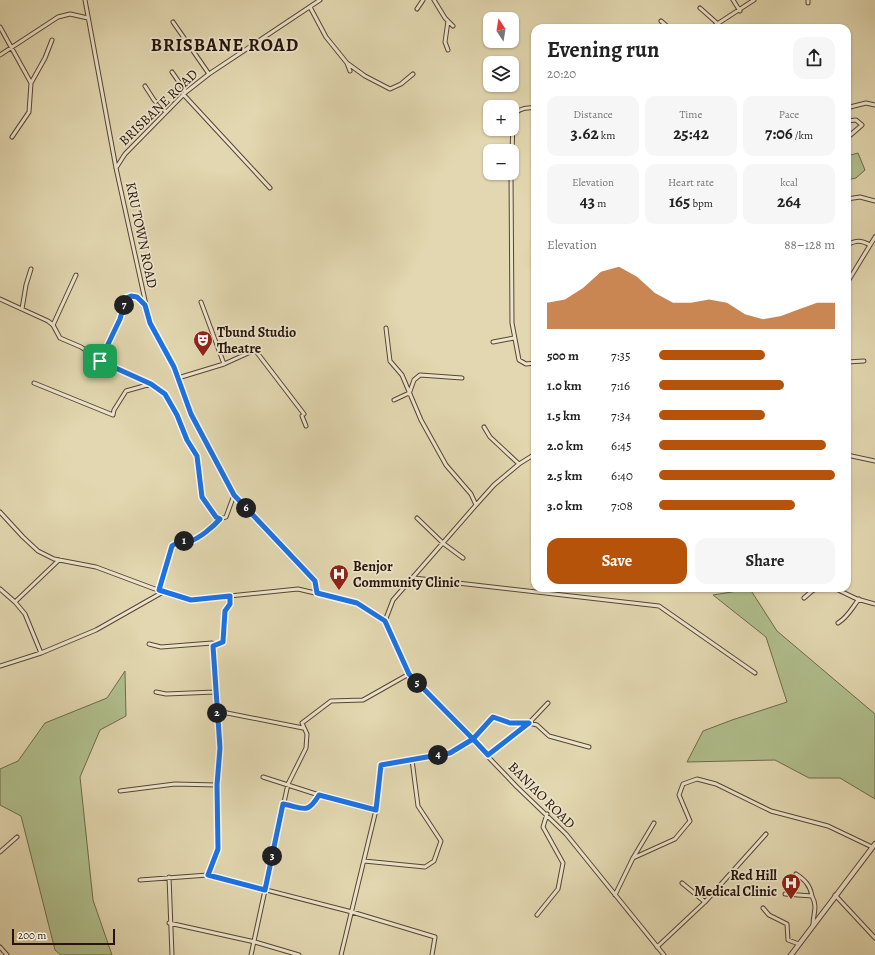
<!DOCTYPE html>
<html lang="en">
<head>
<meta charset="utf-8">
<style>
  body { margin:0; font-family:Alegreya,serif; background:#f6f6f6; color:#222; height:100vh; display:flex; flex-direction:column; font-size:15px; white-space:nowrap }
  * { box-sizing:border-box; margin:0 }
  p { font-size:13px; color:#767676 }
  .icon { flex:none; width:22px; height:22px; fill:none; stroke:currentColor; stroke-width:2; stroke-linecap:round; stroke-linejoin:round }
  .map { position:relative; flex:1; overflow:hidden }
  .side { position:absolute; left:531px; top:24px; width:320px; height:568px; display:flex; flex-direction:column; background:#fff; border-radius:12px; box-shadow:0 1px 3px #0004 }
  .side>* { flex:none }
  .needle { width:26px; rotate:348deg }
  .tools { position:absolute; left:483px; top:12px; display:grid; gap:8px }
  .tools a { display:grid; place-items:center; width:36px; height:36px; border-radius:8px; background:#fff; box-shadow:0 1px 3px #0004; font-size:20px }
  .scale { position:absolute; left:12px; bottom:10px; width:103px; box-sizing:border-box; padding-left:4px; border:2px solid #27140c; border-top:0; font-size:11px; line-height:14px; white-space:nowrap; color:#27140c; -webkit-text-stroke:3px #ece5cc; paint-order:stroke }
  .pin { position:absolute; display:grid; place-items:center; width:34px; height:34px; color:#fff; margin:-17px; border-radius:8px; box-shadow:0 2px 6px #0006 }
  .km { position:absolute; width:20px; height:20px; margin:-10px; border-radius:50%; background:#222; color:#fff; font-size:11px; line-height:20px; text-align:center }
  .round { display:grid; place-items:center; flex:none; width:42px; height:42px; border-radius:12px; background:#f6f6f6 }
  .head { display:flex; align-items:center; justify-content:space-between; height:68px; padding:0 16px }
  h1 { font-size:22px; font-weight:700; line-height:30px }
  .stats { display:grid; grid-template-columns:repeat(3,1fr); gap:6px; height:68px; padding:4px 16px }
  .stats div { display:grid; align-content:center; border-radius:10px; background:#f6f6f6; text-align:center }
  .stats b { font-size:17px; font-weight:700 }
  .stats small { font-size:11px; font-weight:400 }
  .stats p { font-size:11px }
  .chart { height:112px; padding:8px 16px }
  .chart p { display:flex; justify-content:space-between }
  .chart svg { width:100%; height:72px; margin-top:4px; fill:#b45309; opacity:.7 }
  .button { display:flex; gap:8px; margin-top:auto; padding:8px 16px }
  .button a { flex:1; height:46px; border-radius:12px; background:#b45309; color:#fff; font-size:16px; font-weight:700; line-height:46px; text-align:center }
  .button a+a { background:#f6f6f6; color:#222 }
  ul { padding:0 16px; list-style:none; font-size:13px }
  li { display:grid; grid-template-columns:64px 48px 1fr; align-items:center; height:30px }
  li i { height:10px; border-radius:5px; background:#b45309 }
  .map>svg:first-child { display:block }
  .green { fill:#b0bf8d; stroke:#6c6a4c }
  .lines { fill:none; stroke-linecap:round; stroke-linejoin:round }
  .minor-casing { stroke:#564535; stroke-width:5 }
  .tertiary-casing { stroke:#564535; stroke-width:6 }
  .minor { stroke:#ece5cc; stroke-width:3 }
  .tertiary { stroke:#ece5cc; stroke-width:4 }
  .route-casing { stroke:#fff; stroke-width:8 }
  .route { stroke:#1a73e8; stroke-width:5 }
  .labels { text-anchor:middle; stroke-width:3.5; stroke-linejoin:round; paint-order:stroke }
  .street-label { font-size:14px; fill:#27140c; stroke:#ece5cc }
  .poi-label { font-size:14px; font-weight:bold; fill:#27140c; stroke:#ece5cc; text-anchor:start }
  .district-label { font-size:18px; font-weight:bold; letter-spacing:1px; fill:#27140c; stroke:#ece5cc }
</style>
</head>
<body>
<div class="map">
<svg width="875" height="955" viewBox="0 0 875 955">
  <rect width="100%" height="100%" fill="#e2d7b0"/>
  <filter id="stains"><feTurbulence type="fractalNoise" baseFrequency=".005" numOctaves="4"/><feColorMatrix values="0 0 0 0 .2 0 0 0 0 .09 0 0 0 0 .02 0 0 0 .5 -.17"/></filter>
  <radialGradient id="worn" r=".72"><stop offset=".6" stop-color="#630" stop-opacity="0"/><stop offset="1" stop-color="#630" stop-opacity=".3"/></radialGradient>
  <path class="green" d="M858,153L865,170L856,178L847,180V156Z
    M750,589L777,631L875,714V799L840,778H809L775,760L687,762L703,731L732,720L787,702L766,637L713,595Z
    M125,671L126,716L100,730L80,777L93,900L112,955H61L55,950L21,816L0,805V769L18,761L45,723L107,698Z"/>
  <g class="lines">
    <g class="minor-casing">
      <path id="minor" d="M85,0L116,168L150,323L174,367L191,414L234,495L315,581L317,593
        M434,0L445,18L453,26
        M733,0L740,11
        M808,0V3
        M310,7L326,37L347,63L350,71
        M700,8L718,24
        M417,9L423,0
        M448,21L445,42L448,50
        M661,21L669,28
        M173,22L209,74
        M0,27L31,83
        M711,28L754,0
        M0,55L58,17L70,14L88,18
        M347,63L365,76L390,89L401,84L413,74
        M172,72L186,92
        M145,86L154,100L166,112
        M183,94L270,188
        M850,107L866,103L875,105
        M847,121L856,120L862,125L847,138
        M12,137L29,112L31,83L45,58L52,40
        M512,157L513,117C517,109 526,107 535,108
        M116,168L125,154L186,92L209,74L320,0
        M511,173L512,323L519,360L526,364L535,363
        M847,199L860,197L875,201
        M847,245C856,240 861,240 870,245
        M847,283L875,237
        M0,299L48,321L53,325L60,338L81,347L103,363L158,388L165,393L177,415L187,440L197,456L202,497L216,517L220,519L226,517L234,495
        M201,302L224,364
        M22,309L26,285L31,269
        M53,325L76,275
        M386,328L390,361L402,375L421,420L446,465L471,494L476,505
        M493,342L514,338
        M100,361L120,319L126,298C134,295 139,298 145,304
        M847,362L864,361
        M178,378L224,364L255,350L304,414
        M34,383L113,415L114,410L126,391L151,384
        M409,394L414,380L420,375L462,378
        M394,400L409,393
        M302,416L306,426
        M484,427L490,437L519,464
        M535,454L519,464L494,485L476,505L393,600L385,621L409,674L517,787L566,834L664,955
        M847,455L875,461
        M0,512L23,537L38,551L54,559L96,567L163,592L191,600L298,589L357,603L385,621
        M417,518L444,544L463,558
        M414,578L659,606L755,673
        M834,588L857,599L875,604
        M0,589L15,602L25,614L41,653
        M159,591L172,546C178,541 184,543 190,541C199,539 214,526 220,519
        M804,598L812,591L818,588
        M15,602L59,560
        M838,623C848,617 852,608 859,599
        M149,644L161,647L212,643L220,748L217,785L218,849L208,875
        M213,646L223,642L225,611L230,604L229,596
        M0,666L41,653L96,630L163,592
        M156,692L166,694L215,692
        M217,711L303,728
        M488,755L529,723L548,703
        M263,777L319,795L376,810L381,765L450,753L473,739L493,717L510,723H529L537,725L549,736L589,747
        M120,791L175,784L217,785
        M283,804C304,808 307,815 319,795
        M0,852L17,837
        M633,858L675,839L690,821L679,795L683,784L697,779L716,784L771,811L828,826L872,847
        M364,861L425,867L434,861L441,841L418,806L412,760
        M796,874C805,880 810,885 812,896
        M169,877L172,955
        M140,880L208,875L352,912L435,937L432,955
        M682,883L705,902
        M785,894L812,896C818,908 813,913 813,925
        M615,895L633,858L654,823
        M835,895L875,938
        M763,908L769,915L787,924L788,940L799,944
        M537,915L558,889L563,863L543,827L547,814
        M169,923L255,942L299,955
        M0,947L7,955
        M657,947L705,902L766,834
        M251,955L288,784L306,748L307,734L302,723L331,701L363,700L409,674
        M341,955L376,810"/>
    </g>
    <g class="tertiary-casing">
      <path id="tertiary" d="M791,955L875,844"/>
    </g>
    <use href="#minor" class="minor"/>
    <use href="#tertiary" class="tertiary"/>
  </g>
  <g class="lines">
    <g class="route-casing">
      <path id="route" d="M100,361L151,384L165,394L177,415L187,440L197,456L202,497L216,517L220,519C214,526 199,539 190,541C184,543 178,541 172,546L159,590L191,600L230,596V604L225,611L223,642L213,646L220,748L217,785L218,849L208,875L265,890L283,804C304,808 307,815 319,795L376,810L381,765L450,753L473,739L488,755L529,723H510L493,717L473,739L409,674L385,621L357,603L317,593L315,581L234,495L191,414L174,367L150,323L145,305L137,297L131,296L126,298L120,319L100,361"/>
    </g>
    <use href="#route" class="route"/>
  </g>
  <defs>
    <g id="theatre-pin" transform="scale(1)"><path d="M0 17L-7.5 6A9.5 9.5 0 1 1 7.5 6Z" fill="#8f2418" stroke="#ece5cc"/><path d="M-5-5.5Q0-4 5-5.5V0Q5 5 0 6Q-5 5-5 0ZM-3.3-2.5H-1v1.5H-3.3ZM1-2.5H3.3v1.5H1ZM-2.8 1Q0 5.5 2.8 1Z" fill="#fff"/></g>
    <g id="hospital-pin" transform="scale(1)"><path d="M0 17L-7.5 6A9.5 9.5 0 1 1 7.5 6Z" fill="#8f2418" stroke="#ece5cc"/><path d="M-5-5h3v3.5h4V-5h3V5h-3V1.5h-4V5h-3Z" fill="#fff"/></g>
  </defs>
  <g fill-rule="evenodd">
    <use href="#theatre-pin" x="203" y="340"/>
    <use href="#hospital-pin" x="339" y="574"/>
    <use href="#hospital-pin" x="791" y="883"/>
  </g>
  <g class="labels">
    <g class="street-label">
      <text transform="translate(158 107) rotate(-44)" y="5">BRISBANE ROAD</text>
      <text transform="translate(142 235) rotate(78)" y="5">KRU TOWN ROAD</text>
      <text transform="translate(542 795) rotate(45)" y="5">BANJAO ROAD</text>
    </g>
    <g class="poi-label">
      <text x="217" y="337">Tbund Studio<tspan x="217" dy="16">Theatre</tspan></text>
      <text x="353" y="571">Benjor<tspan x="353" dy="16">Community Clinic</tspan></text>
      <text x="777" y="880" text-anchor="end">Red Hill<tspan x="777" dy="16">Medical Clinic</tspan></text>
    </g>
    <g class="district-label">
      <text x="225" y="51">BRISBANE ROAD</text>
    </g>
  </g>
  <rect width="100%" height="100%" filter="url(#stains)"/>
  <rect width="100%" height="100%" fill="url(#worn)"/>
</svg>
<div class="tools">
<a><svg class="needle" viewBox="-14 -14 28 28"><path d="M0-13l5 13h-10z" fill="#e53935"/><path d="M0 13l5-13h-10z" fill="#767676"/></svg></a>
<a><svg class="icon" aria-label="layers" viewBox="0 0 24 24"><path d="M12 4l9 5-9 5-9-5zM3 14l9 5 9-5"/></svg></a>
<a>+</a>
<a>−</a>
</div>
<div class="scale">200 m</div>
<div class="pin" style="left:100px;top:361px;background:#1e9e55"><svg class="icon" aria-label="arrive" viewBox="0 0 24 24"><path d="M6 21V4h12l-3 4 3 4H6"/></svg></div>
<b class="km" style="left:184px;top:541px">1</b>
<b class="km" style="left:217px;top:713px">2</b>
<b class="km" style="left:272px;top:856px">3</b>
<b class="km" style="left:438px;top:755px">4</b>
<b class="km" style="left:417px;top:683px">5</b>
<b class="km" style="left:246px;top:508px">6</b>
<b class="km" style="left:124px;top:305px">7</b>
<section class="side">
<div class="head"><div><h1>Evening run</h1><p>20:20</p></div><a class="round"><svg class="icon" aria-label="share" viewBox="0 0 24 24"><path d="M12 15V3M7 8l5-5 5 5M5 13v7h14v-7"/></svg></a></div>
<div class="stats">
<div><p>Distance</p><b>3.62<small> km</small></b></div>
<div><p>Time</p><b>25:42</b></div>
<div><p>Pace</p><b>7:06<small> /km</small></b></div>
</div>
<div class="stats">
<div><p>Elevation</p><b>43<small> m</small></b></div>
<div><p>Heart rate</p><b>165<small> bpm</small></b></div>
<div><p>kcal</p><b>264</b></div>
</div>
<div class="chart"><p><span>Elevation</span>88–128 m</p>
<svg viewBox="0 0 160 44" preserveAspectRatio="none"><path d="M0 44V28L10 26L20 19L30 9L40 6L50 12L60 22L70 28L80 28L90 26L100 28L110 35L120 38L130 36L140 32L150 28L160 28V44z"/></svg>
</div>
<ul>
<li><b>500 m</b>7:35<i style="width:60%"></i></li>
<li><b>1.0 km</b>7:16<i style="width:71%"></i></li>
<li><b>1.5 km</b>7:34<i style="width:60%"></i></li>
<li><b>2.0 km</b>6:45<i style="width:95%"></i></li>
<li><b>2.5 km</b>6:40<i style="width:100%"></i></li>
<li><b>3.0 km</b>7:08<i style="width:77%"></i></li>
</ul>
<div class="button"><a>Save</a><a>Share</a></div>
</section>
</div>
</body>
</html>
